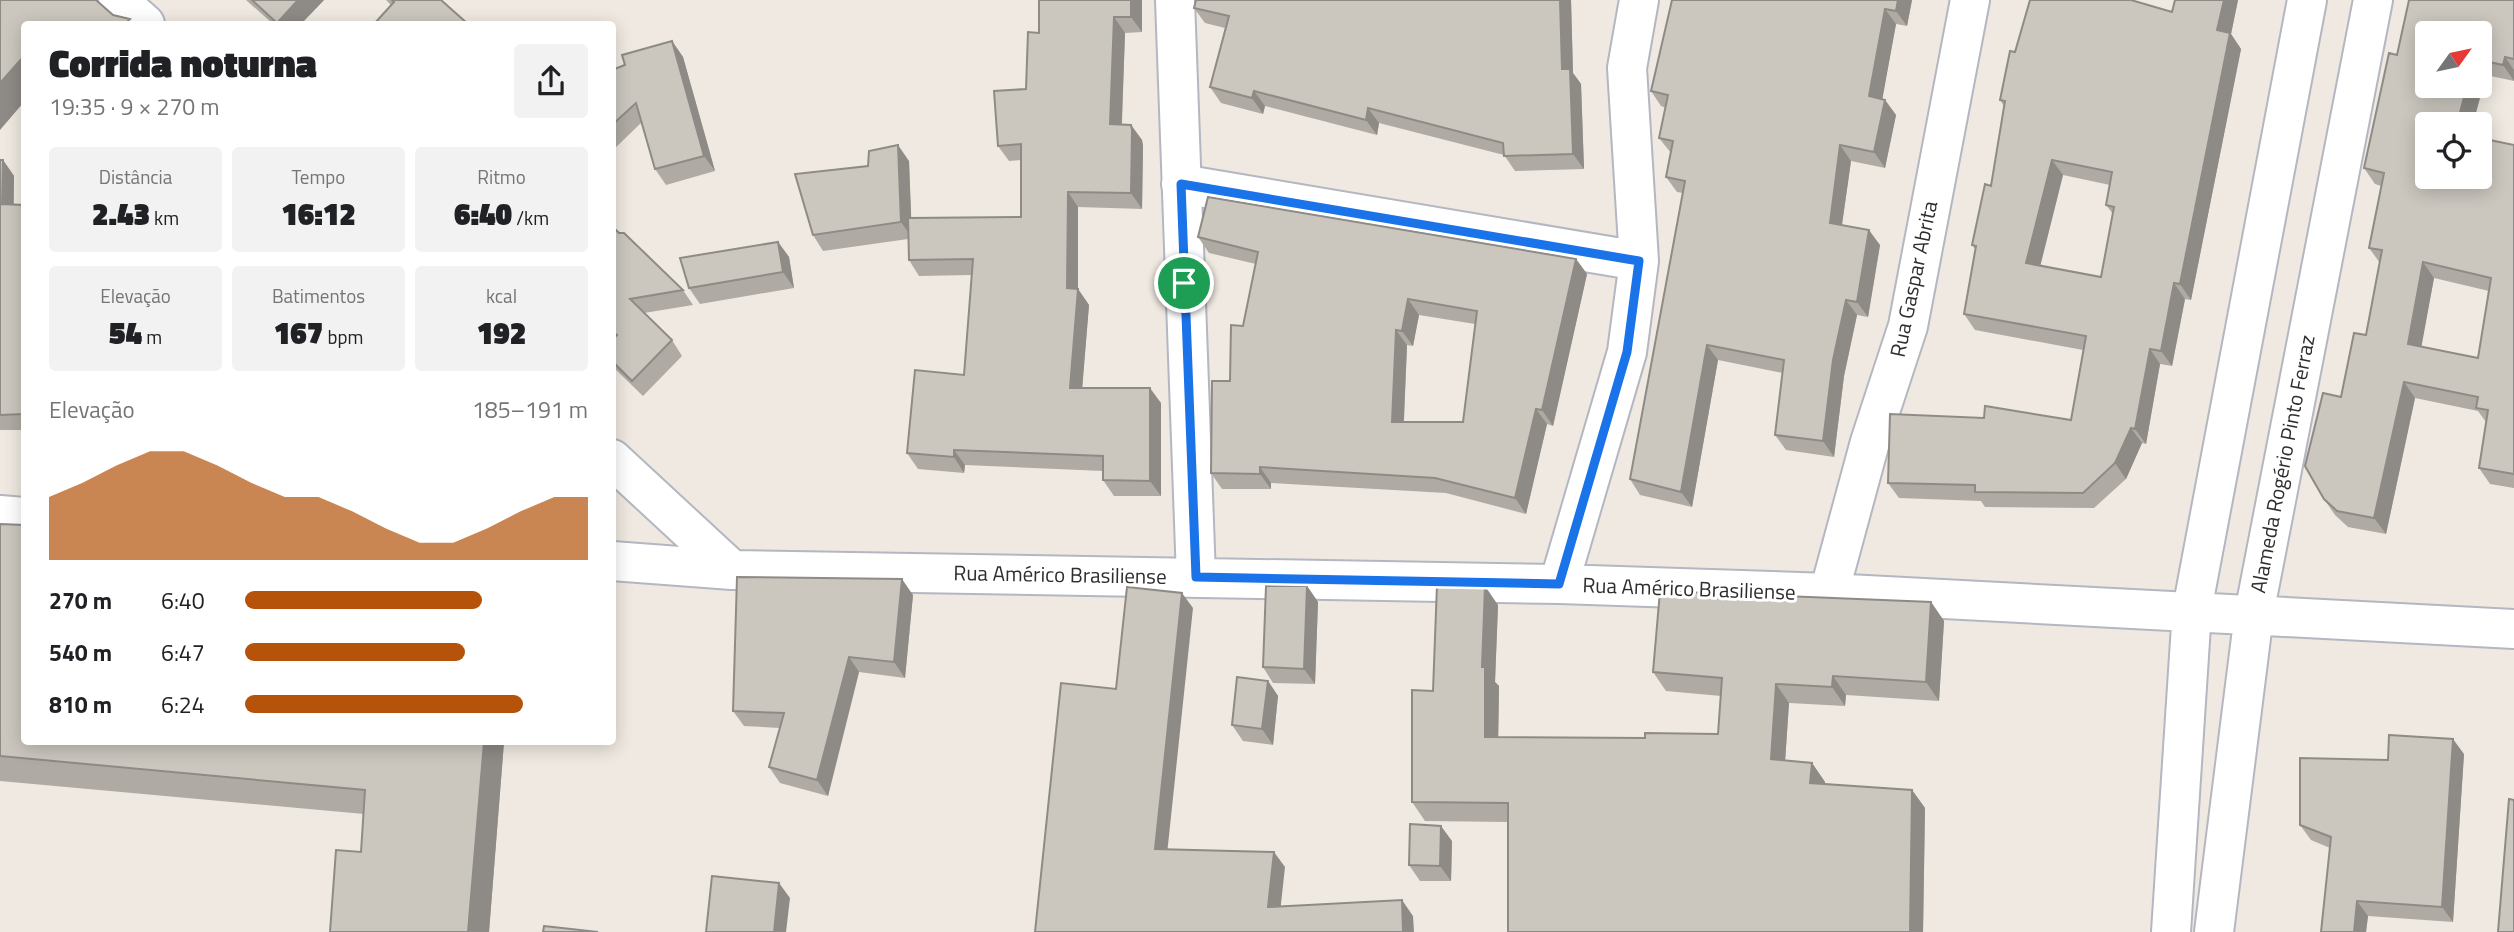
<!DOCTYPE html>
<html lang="pt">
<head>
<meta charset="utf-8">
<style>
  body { margin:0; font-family:"Titillium Web",sans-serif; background:#f2f2f2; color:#202124; height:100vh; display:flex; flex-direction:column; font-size:26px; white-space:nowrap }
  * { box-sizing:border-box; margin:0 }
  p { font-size:23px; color:#757577 }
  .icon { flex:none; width:38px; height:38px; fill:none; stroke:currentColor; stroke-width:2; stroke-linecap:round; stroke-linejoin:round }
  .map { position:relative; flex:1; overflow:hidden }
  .panel { position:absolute; left:21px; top:21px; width:595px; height:724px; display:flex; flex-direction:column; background:#fff; border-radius:7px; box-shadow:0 4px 18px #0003 }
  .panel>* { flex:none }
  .needle { width:46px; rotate:57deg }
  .buttons { position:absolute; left:2415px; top:21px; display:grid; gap:14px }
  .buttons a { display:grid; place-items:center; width:77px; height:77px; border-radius:7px; background:#fff; box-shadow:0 4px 18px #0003; font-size:35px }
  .pin { position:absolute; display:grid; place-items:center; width:60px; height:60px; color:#fff; margin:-30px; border:4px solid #fff; border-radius:50%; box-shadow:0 2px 7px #0007 }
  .round { display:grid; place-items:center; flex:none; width:74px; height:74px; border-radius:7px; background:#f2f2f2 }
  .headline { display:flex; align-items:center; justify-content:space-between; height:119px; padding:0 28px }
  h1 { font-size:38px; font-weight:800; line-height:52px }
  .figures { display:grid; grid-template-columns:repeat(3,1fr); gap:10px; height:119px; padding:7px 28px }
  .figures div { display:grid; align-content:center; border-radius:7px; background:#f2f2f2; text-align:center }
  .figures b { font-size:30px; font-weight:800 }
  .figures small { font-size:19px; font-weight:400 }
  .figures p { font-size:19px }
  .chart { height:196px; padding:14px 28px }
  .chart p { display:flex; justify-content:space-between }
  .chart svg { width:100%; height:126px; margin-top:7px; fill:#b45309; opacity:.7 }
  ul { padding:0 28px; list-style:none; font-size:23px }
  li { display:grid; grid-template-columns:112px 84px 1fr; align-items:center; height:52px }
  li i { height:18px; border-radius:9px; background:#b45309 }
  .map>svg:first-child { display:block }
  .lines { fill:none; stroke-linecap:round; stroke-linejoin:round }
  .minor-casing { stroke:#b4b7c1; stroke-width:42 }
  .minor { stroke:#fff; stroke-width:38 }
  .wall { fill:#afaba4; fill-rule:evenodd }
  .shaded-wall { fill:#8e8b86 }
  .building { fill:#cbc7bf; stroke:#8e8b86; stroke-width:2; fill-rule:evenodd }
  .route-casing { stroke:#fff; stroke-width:14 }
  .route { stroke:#1a73e8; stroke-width:9 }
  .labels { text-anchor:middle; stroke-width:6; stroke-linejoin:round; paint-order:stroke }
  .street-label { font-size:21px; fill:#2e2e2e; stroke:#fff }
</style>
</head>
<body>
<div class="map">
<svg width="2514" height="932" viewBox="0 0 2514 932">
  <rect width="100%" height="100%" fill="#efe9e1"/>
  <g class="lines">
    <g class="minor-casing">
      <path id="minor" d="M118,0L145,24
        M1175,0L1196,577
        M1181,184L1639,261
        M612,459L732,570
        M0,515L24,517
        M612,561L732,570L1559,584L1829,593L2514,629
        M1559,584L1627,352L1639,261L1627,68L1639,0
        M1829,593L1870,442L1908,326L1970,0
        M2171,932L2192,610L2307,0
        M2214,932L2254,614L2373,0"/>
    </g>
    <use href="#minor" class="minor"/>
  </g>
  <path class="wall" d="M246,0H324L301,24H273Z
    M386,0H441L391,5Z
    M1142,0V32L1125,33L1122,125H1131L1142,140L1143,146L1142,209L1078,207V289L1089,305L1082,388L1161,403V496H1114L1103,480V471L965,465L964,473L918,469L907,453L964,375L972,275L919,276L909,260L908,239L823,251L813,235L909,161L911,218L1021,217V160L1009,161L998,146L1026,89L1039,33Z
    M1196,0H1571L1573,73L1581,84L1584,169L1515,171L1504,155L1379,123L1377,135L1265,106L1263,114L1221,103L1210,87L1225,28L1205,23L1194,8Z
    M1672,0H1912L1907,26L1896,24L1882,99L1885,100L1896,115L1885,168L1851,161L1842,225L1880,245L1868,317L1857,315L1844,376L1834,457L1786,450L1775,435L1783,373L1718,360L1692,507L1640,495L1630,479L1683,193L1677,192L1666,177L1671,153L1659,138L1666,108L1661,106L1651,91Z
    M2175,0H2238L2231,34L2241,49L2191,300L2185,299L2172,366L2160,364L2146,444L2142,443L2126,479L2094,508L1985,507L1981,501L1899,498L1888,483L1984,418L2071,420L2083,350L1975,330L1964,314L1976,250L1972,245L1991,186L2004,106L2000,100L2015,52L2172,12ZM2063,175L2110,185L2106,205L2113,214L2101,277L2040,266Z
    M2409,0H2514V81L2486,75L2473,124H2427V177H2480V138L2514,145V488L2490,484L2479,468L2486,422L2478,411L2415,398L2386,534L2348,527L2335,515L2324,499L2305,466L2323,393L2341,397L2354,333L2366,335L2380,263L2369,248L2381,186L2375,184L2364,168L2389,53L2397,55ZM2427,33H2480V86H2427ZM2434,278L2489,291L2478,358L2421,346Z
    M672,41L683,57L715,171L666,185L655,169L641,123L612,151V70Z
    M0,160H3L14,176V204L24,205V430H0Z
    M612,226L683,290L693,305L644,313L672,340L682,356L643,396L612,366V340L615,338L612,336Z
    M1198,237L1576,259L1587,274L1553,426L1547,424L1526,514L1446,493L1271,483V489H1222L1211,473L1256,264L1209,253ZM1419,315L1475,324L1463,422H1404L1407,345L1413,346Z
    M778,242L789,257L794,288L700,304L689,288Z
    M0,524L24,742H504L489,932H330L361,852L364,814L0,781Z
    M1307,586L1318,602L1315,684L1273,683L1263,667Z
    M913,595L905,678L859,672L828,796L780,783L769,767L780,728L744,726L733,711Z
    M1931,602L1944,621L1939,701L1846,695L1845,706L1789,703L1785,761L1812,763L1825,782V784L1912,790L1925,808L1923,932H1508V822L1425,821L1412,802L1433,691L1498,605L1495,682L1499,686L1498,737L1645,738L1718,734L1721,696L1666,691L1653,672Z
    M1268,681L1278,696L1273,745L1243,741L1232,725Z
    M2464,754L2453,922L2368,916L2366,932L2330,848L2311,840L2300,825L2388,760Z
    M1452,841L1451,881H1420L1409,865Z"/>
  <path class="shaded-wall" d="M298,0H324L301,24H279L277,23Z
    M1131,0H1142V32L1131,17Z
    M1560,0H1571L1573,73L1581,84L1584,169L1573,154L1562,69Z
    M1898,0H1912L1907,26L1896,11Z
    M2224,0H2238L2231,34L2241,49L2191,300L2180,284L2217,30Z
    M1885,9L1896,24L1880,112L1869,96Z
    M1114,17L1125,33L1121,140L1110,124Z
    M672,41L683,57L715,171L704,156Z
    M24,56V102L0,130V83Z
    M2505,57L2514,70V81L2503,65Z
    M2480,66L2486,75L2473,124H2457L2467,86H2480Z
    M1254,91L1265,106L1263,114L1252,98Z
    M1885,100L1896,115L1885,168L1874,152Z
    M1368,108L1379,123L1377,135L1366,120Z
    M1131,125L1142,140L1143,146L1142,209L1131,193Z
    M898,145L909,161L912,238L901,222Z
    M1840,145L1851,161L1840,238L1830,223Z
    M3,160L14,176L13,220L2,204Z
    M2052,160L2063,175L2037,279L2026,263Z
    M1068,192L1078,207V289L1089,305L1081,403L1070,388L1067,288Z
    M1869,230L1880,245L1868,317L1857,302Z
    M778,242L789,257L794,288L783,272Z
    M1576,259L1587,274L1553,426L1542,410Z
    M2423,262L2434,278L2419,360L2408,344Z
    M2174,283L2185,299L2172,366L2161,351Z
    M1408,299L1419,315L1413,346L1402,331Z
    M1846,300L1857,315L1844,376L1834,457L1823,441L1833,360Z
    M1396,330L1407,345L1403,437L1392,422Z
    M1707,345L1718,360L1692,507L1681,492Z
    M2150,349L2160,364L2146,444L2135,429Z
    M2404,382L2415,398L2386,534L2374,518Z
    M1150,388L1161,403V496L1150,481Z
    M1536,409L1547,424L1526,514L1515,498Z
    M2131,428L2142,443L2126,479L2115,463Z
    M954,450L965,465L964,473L954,457Z
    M1260,467L1271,483V489L1260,474Z
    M902,579L913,595L905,678L894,662Z
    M1307,586L1318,602L1315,684L1304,669Z
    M1485,586L1498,605L1495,682L1499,686L1498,756L1485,737L1482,667Z
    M1182,593L1193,608L1166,864L1155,849Z
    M1931,602L1944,621L1939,701L1926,682Z
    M849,657L859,672L828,796L817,780Z
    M1833,676L1846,695L1845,706L1832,687Z
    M1268,681L1278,696L1273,745L1262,729Z
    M1776,684L1789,703L1784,778L1771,759Z
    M2453,739L2464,754L2453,922L2442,907Z
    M484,742H504L489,932H468Z
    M1812,763L1825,782L1824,802L1810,783Z
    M1912,790L1925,808L1923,932H1910Z
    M1441,826L1452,841L1451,881L1440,866Z
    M1274,852L1285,867L1279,922L1268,907Z
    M779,883L790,898L786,932H774Z
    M1402,900L1413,916L1414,932H1403Z
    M2357,901L2368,916L2366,932H2354Z"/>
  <path class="building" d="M0,0H96L113,15L130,19L127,22L130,24H24V56L0,83Z
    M252,0H298L277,23Z
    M392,0H441L468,24H374L394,2Z
    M1039,0H1131V17H1114L1110,124L1131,125L1132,130L1131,193L1068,192L1067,288L1078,289L1070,388H1150V481L1103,480V456L954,450V457L907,453L915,370L964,375L973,259L909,260L908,218L1021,217V144L998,146L994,91L1026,89L1028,32L1039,33Z
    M1196,0H1560L1562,69H1570L1573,154L1504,156L1503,143L1368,108L1366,120L1254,91L1252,98L1210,87L1229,16L1194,8Z
    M1672,0H1898L1896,11L1885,9L1869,96L1885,100L1874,152L1840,145L1830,223L1869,230L1857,302L1846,300L1833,360L1823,441L1775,435L1784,360L1707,345L1681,492L1630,479L1685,181L1666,177L1673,141L1659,138L1668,95L1651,91Z
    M2030,0H2131L2172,12L2175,0H2224L2217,30L2230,33L2180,284L2174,283L2161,351L2150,349L2135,429L2131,428L2115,463L2083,493L1975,492V485L1888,483L1890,414L1984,418L1985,406L2071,420L2086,336L1964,314L1976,246L1972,245L1985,184L1991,186L2005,101L2000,100L2010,51L2015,52ZM2052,160L2112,172L2106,205L2114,207L2101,277L2026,263Z
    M2409,0H2514V59L2505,57L2503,65L2480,60V33H2427V86H2467L2457,124H2427V177H2480V138L2514,145V474L2479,468L2488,410L2476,408L2478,397L2404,382L2374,518L2337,511L2324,499L2305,466L2323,393L2341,397L2354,333L2366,335L2382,250L2369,248L2384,173L2364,168L2389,53L2397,55ZM2423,262L2491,278L2478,358L2408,344Z
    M672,41L704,156L655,169L636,103L612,125V70L625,65L622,55Z
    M898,145L901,222L813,235L795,174L868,166L869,151Z
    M0,160H3L2,204L24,205V414L0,415Z
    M1208,197L1576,259L1542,410L1536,409L1515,498L1435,478L1260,467V474L1211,473L1212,381H1230L1231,325L1243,326L1258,252L1198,237ZM1408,299L1477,311L1463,422H1392L1396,330L1402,331Z
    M612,226L619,233H624L683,290L630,299L672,340L632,381L612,361V340L617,335L612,331Z
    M778,242L783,272L689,288L680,258Z
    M0,524L24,525V742H484L468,932H330L336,850L361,852L365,790L0,756Z
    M737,577L902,579L894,662L849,657L817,780L769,767L784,713L733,711Z
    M1437,585L1485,586L1482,667H1485V737L1645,738V733L1718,734L1722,678L1653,672L1660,591L1931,602L1926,682L1833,676L1832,687L1776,684L1771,759L1812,763L1810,783L1912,790L1910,932H1508V803L1412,802V690L1433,691Z
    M1266,586H1307L1304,669L1263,667Z
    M1127,587L1182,593L1155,849L1274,852L1268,907L1402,900L1403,932H1035L1061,683L1116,689Z
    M1237,677L1268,681L1262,729L1232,725Z
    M2389,735L2453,739L2442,907L2357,901L2354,932H2321L2331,837L2300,825V758L2388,760Z
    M2509,799L2514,800V932H2498Z
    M1410,824L1441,826L1440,866L1409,865Z
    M712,876L779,883L774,932H706Z
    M544,926L598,932H543Z"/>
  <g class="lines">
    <g class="route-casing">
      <path id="route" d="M1181,184L1639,261L1627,352L1559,584L1196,577Z"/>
    </g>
    <use href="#route" class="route"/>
  </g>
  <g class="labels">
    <g class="street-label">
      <text transform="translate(1914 279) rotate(-78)" y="7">Rua Gaspar Abrita</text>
      <text transform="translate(2283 464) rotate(-79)" y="7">Alameda Rogério Pinto Ferraz</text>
      <text transform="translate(1060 575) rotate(1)" y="7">Rua Américo Brasiliense</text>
      <text transform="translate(1689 589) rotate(2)" y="7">Rua Américo Brasiliense</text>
    </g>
  </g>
</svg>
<div class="buttons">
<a><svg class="needle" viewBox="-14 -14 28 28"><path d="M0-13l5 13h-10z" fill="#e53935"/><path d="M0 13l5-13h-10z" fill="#757577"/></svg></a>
<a><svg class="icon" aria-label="locate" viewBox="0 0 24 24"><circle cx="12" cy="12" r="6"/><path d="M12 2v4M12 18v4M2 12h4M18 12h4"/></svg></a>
</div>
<div class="pin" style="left:1184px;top:283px;background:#1e9e55"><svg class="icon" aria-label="arrive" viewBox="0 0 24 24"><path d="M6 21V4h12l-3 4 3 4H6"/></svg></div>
<section class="panel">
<div class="headline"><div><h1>Corrida noturna</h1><p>19:35 · 9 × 270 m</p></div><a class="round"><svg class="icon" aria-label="share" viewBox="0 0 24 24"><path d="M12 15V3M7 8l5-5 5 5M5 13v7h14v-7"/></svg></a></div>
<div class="figures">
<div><p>Distância</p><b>2.43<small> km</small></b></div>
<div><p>Tempo</p><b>16:12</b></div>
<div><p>Ritmo</p><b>6:40<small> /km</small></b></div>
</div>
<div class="figures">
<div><p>Elevação</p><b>54<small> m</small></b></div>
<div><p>Batimentos</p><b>167<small> bpm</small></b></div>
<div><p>kcal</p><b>192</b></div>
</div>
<div class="chart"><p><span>Elevação</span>185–191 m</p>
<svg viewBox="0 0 160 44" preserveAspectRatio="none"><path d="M0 44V22L10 17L20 11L30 6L40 6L50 11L60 17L70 22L80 22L90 27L100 33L110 38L120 38L130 33L140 27L150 22L160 22V44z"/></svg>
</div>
<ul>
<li><b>270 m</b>6:40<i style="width:69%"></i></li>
<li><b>540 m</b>6:47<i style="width:64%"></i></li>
<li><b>810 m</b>6:24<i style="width:81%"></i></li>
</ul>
</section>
</div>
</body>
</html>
